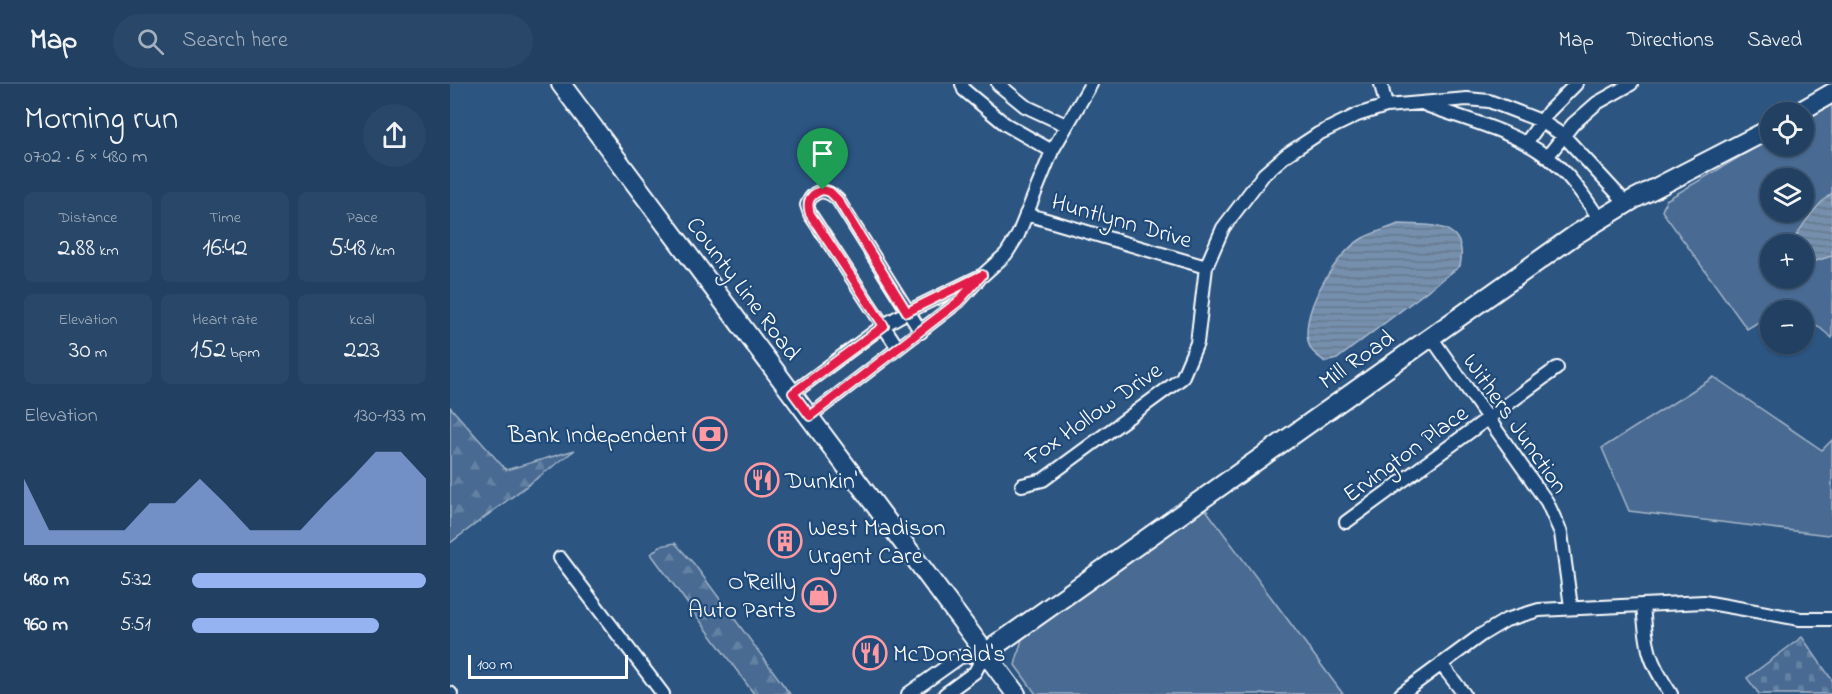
<!DOCTYPE html>
<html lang="en">
<head>
<meta charset="utf-8">
<style>
  body { margin:0; font-family:"Indie Flower",sans-serif; background:#294768; color:#f1f3f6; height:100vh; display:flex; flex-direction:column; font-size:22px; white-space:nowrap }
  * { box-sizing:border-box; margin:0 }
  p { font-size:20px; color:#a2afbe }
  .icon { flex:none; width:33px; height:33px; fill:none; stroke:currentColor; stroke-width:2; stroke-linecap:round; stroke-linejoin:round }
  .map { position:relative; flex:1; overflow:hidden }
  .drawer { display:flex; flex-direction:column; background:#214062; width:450px }
  .drawer>* { flex:none }
  .controls { position:absolute; left:1310px; top:18px; display:grid; gap:12px }
  .controls a { display:grid; place-items:center; width:54px; height:54px; border-radius:50%; background:#214062; box-shadow:0 2px 4px #0004,0 0 0 2px #3e5977; font-size:30px }
  .scale { position:absolute; left:18px; bottom:15px; width:160px; box-sizing:border-box; padding-left:6px; border:3px solid #fff; border-top:0; font-size:16px; line-height:21px; white-space:nowrap; color:#fff; -webkit-text-stroke:4px #1f4a7a; paint-order:stroke }
  .pin { position:absolute; display:grid; place-items:center; width:51px; height:51px; color:#fff; margin:-62px -26px; border-radius:50% 50% 50% 0; rotate:-45deg; box-shadow:0 0 6px #0007 }
  .pin .icon { rotate:45deg }
  .round { display:grid; place-items:center; flex:none; width:63px; height:63px; border-radius:32px; background:#294768 }
  .overview { display:flex; align-items:center; justify-content:space-between; height:102px; padding:0 24px }
  h1 { font-size:33px; font-weight:600; line-height:45px }
  .stats { display:grid; grid-template-columns:repeat(3,1fr); gap:9px; height:102px; padding:6px 24px }
  .stats div { display:grid; align-content:center; border-radius:9px; background:#294768; text-align:center }
  .stats b { font-size:26px; font-weight:600 }
  .stats small { font-size:16px; font-weight:400 }
  .stats p { font-size:16px }
  .chart { height:168px; padding:12px 24px }
  .chart p { display:flex; justify-content:space-between }
  .chart svg { width:100%; height:108px; margin-top:6px; fill:#95b2f1; opacity:.7 }
  ul { padding:0 24px; list-style:none; font-size:20px }
  li { display:grid; grid-template-columns:96px 72px 1fr; align-items:center; height:45px }
  li i { height:15px; border-radius:8px; background:#95b2f1 }
  header { display:flex; align-items:center; gap:36px; box-sizing:border-box; height:84px; padding:0 30px; background:#214062; border-bottom:2px solid #3e5977 }
  header strong { font-size:28px }
  nav { display:flex; gap:33px; margin-inline-start:auto; font-size:21px }
  .search { width:420px; height:54px; background:#294768; display:flex; align-items:center; gap:15px; box-sizing:border-box; padding:0 21px; border-radius:33px; color:#a2afbe; font-size:22px }
  main { display:flex; flex:1; min-height:0 }
  .map>svg:first-child { display:block }
  .green { fill:#486b92; stroke:#a4b5c8; stroke-width:1.5; fill-rule:evenodd }
  .forest { fill:url(#forest-firs); stroke:#a4b5c8; stroke-width:1.5 }
  .cemetery { fill:url(#cemetery-stones); stroke:#a4b5c8; stroke-width:1.5 }
  .water { fill:url(#water-rules); stroke:#acbcce; stroke-width:1.5 }
  .lines { fill:none; stroke-linecap:round; stroke-linejoin:round }
  .street-casing { stroke:#fff; stroke-width:16 }
  .secondary-casing { stroke:#fff; stroke-width:22 }
  .street { stroke:#1f4a7a; stroke-width:12 }
  .secondary { stroke:#1f4a7a; stroke-width:18 }
  .route-casing { stroke:#fff; stroke-width:12 }
  .route { stroke:#e11d48; stroke-width:8 }
  .labels { text-anchor:middle; stroke-width:4.5; stroke-linejoin:round; paint-order:stroke }
  .street-label { font-size:24px; fill:#fff; stroke:#1f4a7a }
  .poi-label { font-size:24px; fill:#fff; stroke:#1f4a7a; text-anchor:start }
</style>
</head>
<body>
<header>
<strong>Map</strong>
<div class="search"><svg class="icon" aria-label="search" viewBox="0 0 24 24"><circle cx="10" cy="10" r="6"/><path d="M15 15l6 6"/></svg>Search here</div>
<nav><a>Map</a><a>Directions</a><a>Saved</a></nav>
</header>
<main>
<section class="drawer">
<div class="overview"><div><h1>Morning run</h1><p>07:02 · 6 × 480 m</p></div><a class="round"><svg class="icon" aria-label="share" viewBox="0 0 24 24"><path d="M12 15V3M7 8l5-5 5 5M5 13v7h14v-7"/></svg></a></div>
<div class="stats">
<div><p>Distance</p><b>2.88<small> km</small></b></div>
<div><p>Time</p><b>16:42</b></div>
<div><p>Pace</p><b>5:48<small> /km</small></b></div>
</div>
<div class="stats">
<div><p>Elevation</p><b>30<small> m</small></b></div>
<div><p>Heart rate</p><b>152<small> bpm</small></b></div>
<div><p>kcal</p><b>223</b></div>
</div>
<div class="chart"><p><span>Elevation</span>130–133 m</p>
<svg viewBox="0 0 160 44" preserveAspectRatio="none"><path d="M0 44V17L10 38L20 38L30 38L40 38L50 27L60 27L70 17L80 27L90 38L100 38L110 38L120 27L130 17L140 6L150 6L160 17V44z"/></svg>
</div>
<ul>
<li><b>480 m</b>5:32<i style="width:100%"></i></li>
<li><b>960 m</b>5:51<i style="width:80%"></i></li>
</ul>
</section>
<div class="map">
<svg width="1382" height="610" viewBox="0 0 1382 610">
  <defs>
    <pattern id="forest-firs" width="22" height="20" patternUnits="userSpaceOnUse" patternTransform="scale(1.5)"><rect width="22" height="20" fill="#486b92"/><path d="M5 1l3.5 6h-7zM16 11l3.5 6h-7z" fill="#6381a2"/></pattern>
    <pattern id="cemetery-stones" width="16" height="16" patternUnits="userSpaceOnUse" patternTransform="scale(1.5)"><rect width="16" height="16" fill="#486b92"/><path d="M2 7V4a2 2 0 0 1 4 0v3zM10 15v-3a2 2 0 0 1 4 0v3z" fill="#6381a2"/></pattern>
    <pattern id="water-rules" width="6" height="5" patternUnits="userSpaceOnUse" patternTransform="scale(1.5)"><rect width="6" height="5" fill="#748fad"/><path d="M0 2.5h6" fill="none" stroke="#66788b"/></pattern>
  </defs>
  <rect width="100%" height="100%" fill="#2c5582"/>
  <filter id="ink" filterUnits="userSpaceOnUse"><feTurbulence type="fractalNoise" baseFrequency=".0167" numOctaves="2"/><feDisplacementMap in="SourceGraphic" scale="12" xChannelSelector="R" yChannelSelector="G"/><feConvolveMatrix kernelMatrix="1 2 1 2 8 2 1 2 1" color-interpolation-filters="sRGB"/></filter>
  <g filter="url(#ink)">
    <path class="green" d="M1382,19V254L1353,230V226L1338,222L1329,226H1320V231L1297,245L1212,127L1216,116L1320,55V62H1353V36ZM1320,94H1353V128H1320ZM1320,160H1353V194H1320Z
      M1264,293L1372,366L1382,356V449L1378,451L1179,427L1152,364Z
      M754,423L893,610H586L565,581L572,555Z"/>
    <path class="forest" d="M0,323L56,386L125,366L0,459Z
      M225,459L244,480L340,610H304L201,470L210,462Z"/>
    <path class="cemetery" d="M1352,553L1382,596V610H1309L1297,594Z"/>
    <path class="water" d="M1382,109V172L1353,181V160H1341C1352,142 1365,122 1382,109Z
      M948,140C981,141 1019,138 1010,182L887,275L875,278C871,274 864,270 861,265C844,235 886,168 913,154C924,148 937,145 948,140Z"/>
    <g class="lines">
      <g class="street-casing">
        <path id="street" d="M512,0L514,6L555,40L602,67
          M548,0L575,22L616,41
          M931,0L936,22
          M976,21C1016,36 1061,46 1096,72C1118,88 1135,113 1150,136
          M1076,59L1099,27L1126,0
          M1097,73L1123,40L1147,19L1181,0
          M576,130L756,183
          M981,253L1097,418L1111,449L1121,523
          M448,264L360,130L357,121C364,104 376,104 388,116L471,248
          M343,309L434,241L457,228L533,191L556,170L568,151L602,67L641,0
          M360,332L508,218L529,195
          M572,401L593,396L732,294L747,259L756,183L773,144L814,90L836,71L868,50L907,31L936,22L1017,15L1039,17L1091,37L1114,52L1177,120
          M896,438L1107,284
          M110,474L213,610
          M1193,522C1197,564 1197,574 1221,610
          M991,580L1014,610
          M0,609L1,610
          M458,610L510,573L535,569
          M495,610L525,588L535,569
          M951,610L1031,551L1056,536L1089,526L1254,518L1350,535H1382"/>
      </g>
      <g class="secondary-casing">
        <path id="secondary" d="M111,0L566,610
          M1349,28L1382,9
          M535,569L1125,151L1184,115L1320,45"/>
      </g>
      <use href="#street" class="street"/>
      <use href="#secondary" class="secondary"/>
    </g>
  </g>
  <g class="lines" filter="url(#ink)">
    <g class="route-casing">
      <path id="route" d="M373,106L380,108L388,116L457,228L532,191L508,218L360,332L343,309L434,242L360,130C356,117 360,110 373,106Z"/>
    </g>
    <use href="#route" class="route"/>
  </g>
  <defs>
    <g id="bank-ring" transform="scale(1.725)"><circle r="9.5" fill="#1f4a7a" stroke="#ff9aa2" stroke-width="1.5"/><path d="M-6-4H6V4H-6ZM0-2.3a2.3 2.3 0 1 0 0 4.6a2.3 2.3 0 1 0 0-4.6Z" fill="#ff9aa2"/></g>
    <g id="restaurant-ring" transform="scale(1.725)"><circle r="9.5" fill="#1f4a7a" stroke="#ff9aa2" stroke-width="1.5"/><path d="M-5-6h1v4h1v-4h1v4h1v-4h1v5L-1.5 .5V6h-2V.5L-5-1ZM5-6V6H3V1.5H1.5Q1.5-4 5-6Z" fill="#ff9aa2"/></g>
    <g id="building-ring" transform="scale(1.725)"><circle r="9.5" fill="#1f4a7a" stroke="#ff9aa2" stroke-width="1.5"/><path d="M-4-6H4V6H1V3H-1V6H-4ZM-2.5-4.3h1.7v1.8h-1.7ZM.8-4.3h1.7v1.8H.8ZM-2.5-1h1.7V.8h-1.7ZM.8-1h1.7V.8H.8Z" fill="#ff9aa2"/></g>
    <g id="shop-ring" transform="scale(1.725)"><circle r="9.5" fill="#1f4a7a" stroke="#ff9aa2" stroke-width="1.5"/><path d="M-5-2.5h2.3a2.7 3.5 0 0 1 5.4 0H5L5.5 6h-11ZM-1.5-2.5h3a1.5 2.3 0 0 0-3 0Z" fill="#ff9aa2"/></g>
  </defs>
  <g fill-rule="evenodd">
    <use href="#bank-ring" x="260" y="350"/>
    <use href="#restaurant-ring" x="312" y="396"/>
    <use href="#building-ring" x="335" y="457"/>
    <use href="#shop-ring" x="369" y="511"/>
    <use href="#restaurant-ring" x="420" y="569"/>
  </g>
  <g class="labels">
    <g class="street-label">
      <text transform="translate(672 136) rotate(16)" y="8">Huntlynn Drive</text>
      <text transform="translate(294 204) rotate(53)" y="8">County Line Road</text>
      <text transform="translate(906 275) rotate(-35)" y="8">Mill Road</text>
      <text transform="translate(643 329) rotate(-35)" y="8">Fox Hollow Drive</text>
      <text transform="translate(1066 339) rotate(55)" y="8">Withers Junction</text>
      <text transform="translate(955 369) rotate(-36)" y="8">Ervington Place</text>
    </g>
    <g class="poi-label">
      <text x="237" y="358" text-anchor="end">Bank Independent</text>
      <text x="335" y="404">Dunkin'</text>
      <text x="358" y="451">West Madison<tspan x="358" dy="28">Urgent Care</tspan></text>
      <text x="346" y="505" text-anchor="end">O'Reilly<tspan x="346" dy="28">Auto Parts</tspan></text>
      <text x="443" y="577">McDonald's</text>
    </g>
  </g>
</svg>
<div class="controls">
<a><svg class="icon" aria-label="locate" viewBox="0 0 24 24"><circle cx="12" cy="12" r="6"/><path d="M12 2v4M12 18v4M2 12h4M18 12h4"/></svg></a>
<a><svg class="icon" aria-label="layers" viewBox="0 0 24 24"><path d="M12 4l9 5-9 5-9-5zM3 14l9 5 9-5"/></svg></a>
<a>+</a>
<a>−</a>
</div>
<div class="scale">100 m</div>
<div class="pin" style="left:373px;top:106px;background:#1e9e55"><svg class="icon" aria-label="arrive" viewBox="0 0 24 24"><path d="M6 21V4h12l-3 4 3 4H6"/></svg></div>
</div>
</main>
</body>
</html>
